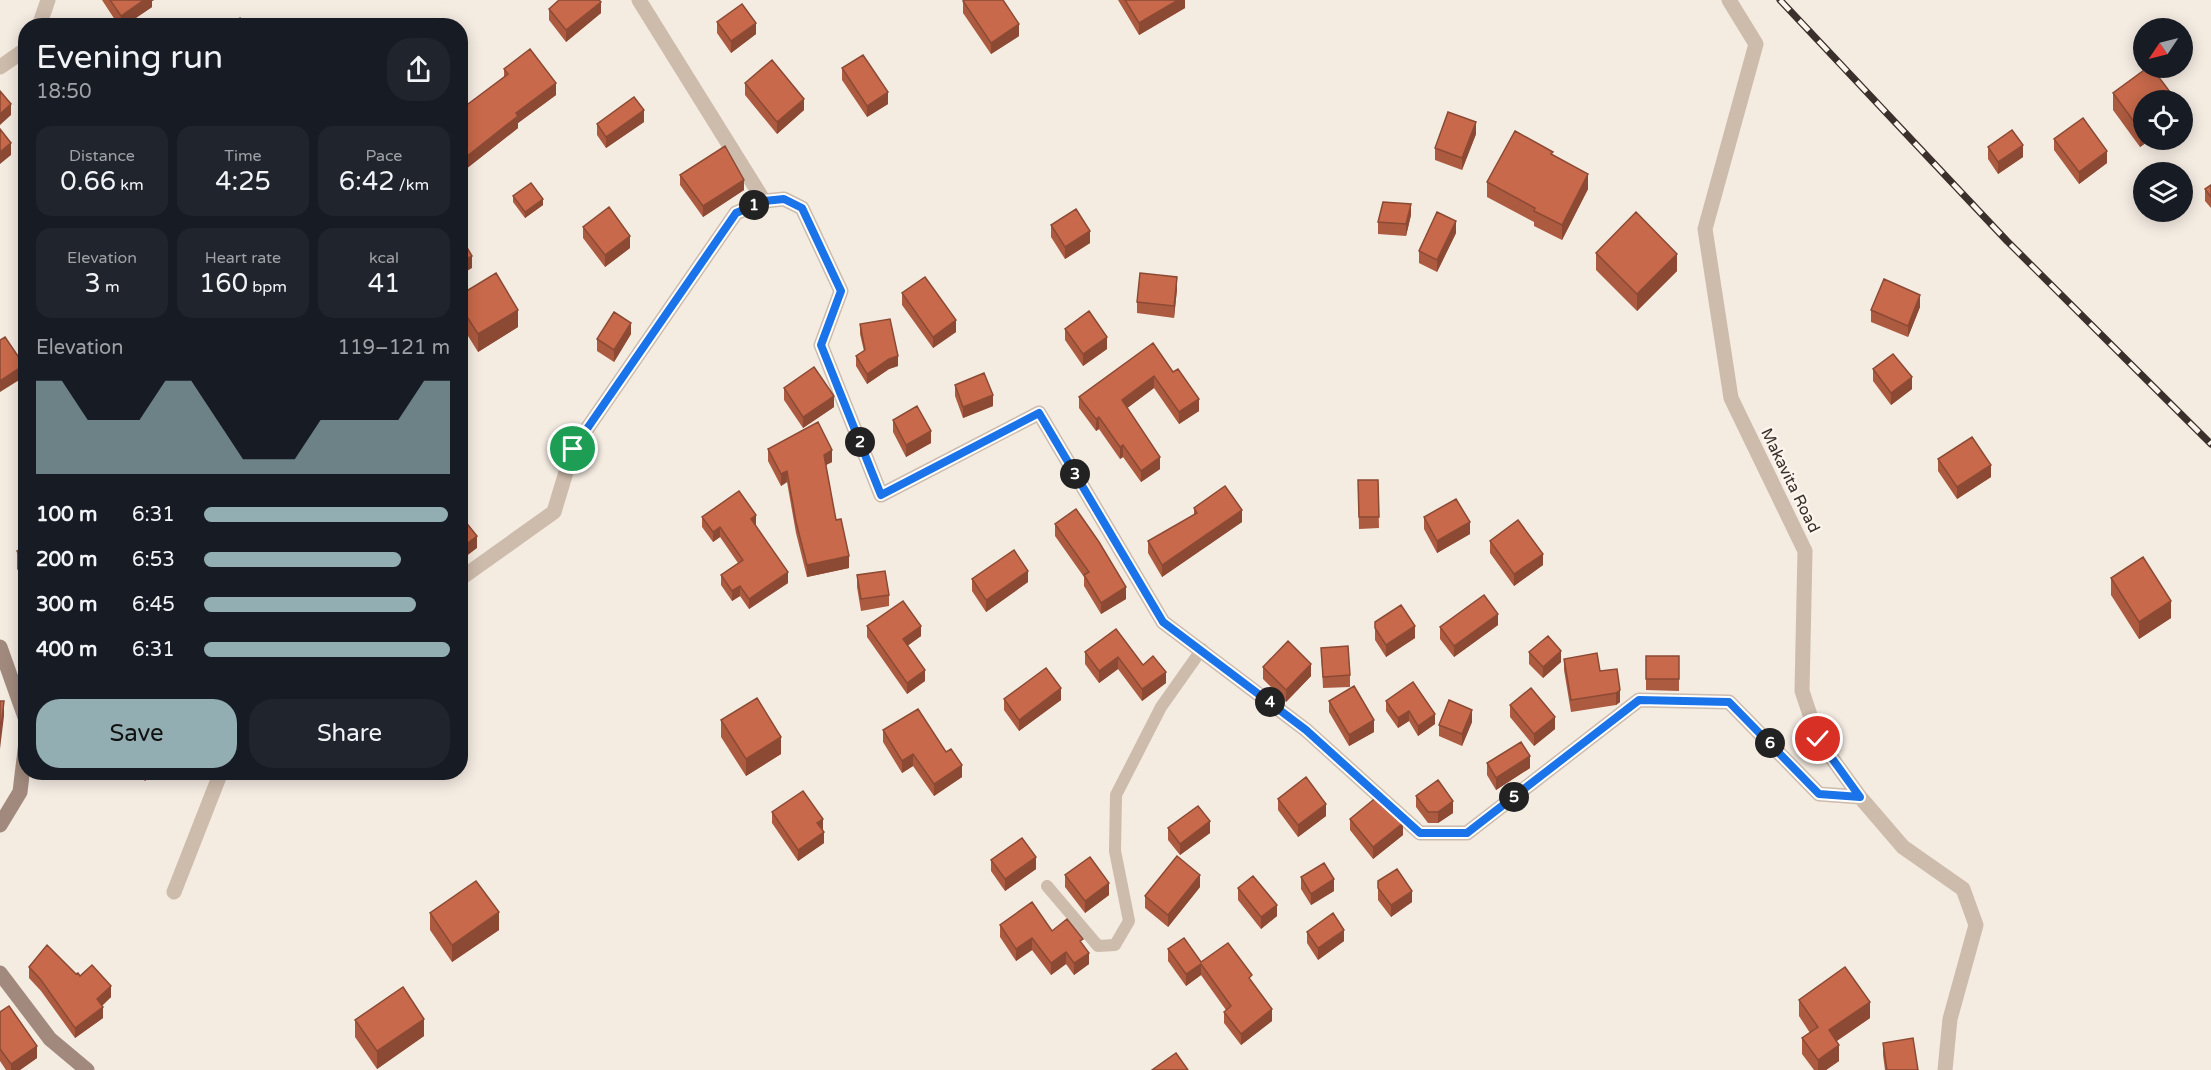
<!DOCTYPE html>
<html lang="en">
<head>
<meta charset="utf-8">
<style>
  body { margin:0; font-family:"Varela Round",sans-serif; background:#20242c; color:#f1f3f6; height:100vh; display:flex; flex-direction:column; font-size:22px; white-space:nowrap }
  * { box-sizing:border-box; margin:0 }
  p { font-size:20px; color:#9ea1a6 }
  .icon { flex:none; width:33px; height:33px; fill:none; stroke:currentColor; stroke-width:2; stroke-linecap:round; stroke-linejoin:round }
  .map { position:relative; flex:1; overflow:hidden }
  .drawer { position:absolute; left:18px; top:18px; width:450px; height:762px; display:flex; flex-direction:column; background:#171b24; border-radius:24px; box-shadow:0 3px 15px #0003 }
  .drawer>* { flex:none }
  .needle { width:39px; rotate:235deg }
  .tools { position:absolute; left:2133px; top:18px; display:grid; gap:12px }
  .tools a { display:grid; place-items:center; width:60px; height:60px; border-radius:50%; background:#171b24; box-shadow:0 3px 15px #0003; font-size:30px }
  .pin { position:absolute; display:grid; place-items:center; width:51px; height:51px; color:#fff; margin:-26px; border:3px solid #fff; border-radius:50%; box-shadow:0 2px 6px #0007 }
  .km { position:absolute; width:30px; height:30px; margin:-15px; border-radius:50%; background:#222; color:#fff; font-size:16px; line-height:30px; text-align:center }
  .round { display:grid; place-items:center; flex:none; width:63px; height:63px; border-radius:24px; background:#20242c }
  .head { display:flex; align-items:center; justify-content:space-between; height:102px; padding:0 18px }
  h1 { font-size:33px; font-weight:600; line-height:45px }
  .figures { display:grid; grid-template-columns:repeat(3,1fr); gap:9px; height:102px; padding:6px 18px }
  .figures div { display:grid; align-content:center; border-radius:15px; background:#20242c; text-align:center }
  .figures b { font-size:26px; font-weight:600 }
  .figures small { font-size:16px; font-weight:400 }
  .figures p { font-size:16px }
  .chart { height:168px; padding:12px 18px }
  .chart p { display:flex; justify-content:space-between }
  .chart svg { width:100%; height:108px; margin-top:6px; fill:#92aeb2; opacity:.7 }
  .primary-button { display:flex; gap:12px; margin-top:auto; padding:12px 18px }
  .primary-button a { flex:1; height:69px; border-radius:24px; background:#92aeb2; color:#111; font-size:24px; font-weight:600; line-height:69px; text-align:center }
  .primary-button a+a { background:#20242c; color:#f1f3f6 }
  ul { padding:0 18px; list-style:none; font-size:20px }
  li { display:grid; grid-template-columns:96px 72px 1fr; align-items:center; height:45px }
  li i { height:15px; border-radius:8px; background:#92aeb2 }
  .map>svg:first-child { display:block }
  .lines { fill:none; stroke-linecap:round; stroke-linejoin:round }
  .service { stroke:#cdbbac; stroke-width:12 }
  .minor { stroke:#cdbbac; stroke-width:15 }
  .secondary { stroke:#a18a7d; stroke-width:15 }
  .rail-casing { stroke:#3b302b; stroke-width:7 }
  .rail { stroke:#fbf5ee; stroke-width:4.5; stroke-dasharray:14; stroke-linecap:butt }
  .wall { fill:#ac5a40 }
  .shaded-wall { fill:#8c4a34 }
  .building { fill:#c8694b; stroke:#8c4a34; stroke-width:1.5 }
  .route-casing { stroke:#fff; stroke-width:12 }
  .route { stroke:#1a73e8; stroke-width:8 }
  .labels { text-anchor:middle; stroke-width:5; stroke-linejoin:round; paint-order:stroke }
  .street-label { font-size:16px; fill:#3b302b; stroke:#fbf5ee }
</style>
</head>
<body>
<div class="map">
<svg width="2211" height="1070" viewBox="0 0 2211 1070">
  <rect width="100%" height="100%" fill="#f4ebe1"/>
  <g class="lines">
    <path class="service" d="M1047,886L1098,946L1115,945L1129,921L1115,851L1116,795L1161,707L1202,649"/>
    <path class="minor" d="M639,0L764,201
      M1729,0L1756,44L1705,229L1731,398L1805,551L1802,691L1818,739L1860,797L1903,847L1963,889L1976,925L1950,1019L1945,1070
      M39,26L48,0
      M0,67L26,49
      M460,579L554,512L573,449L736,213L764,201L784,199L802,208L841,291L821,345L881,495L1039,413L1163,622L1306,730L1420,833H1467L1639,700L1729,702L1819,794L1860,797
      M174,892L221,772"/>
    <path class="secondary" d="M0,647L26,720
      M0,825L20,792L26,742
      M0,973L50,1039L87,1070"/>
    <g class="rail-casing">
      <path id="rail" d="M1780,0L2007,241L2211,444"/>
    </g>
    <use href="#rail" class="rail"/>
  </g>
  <path class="wall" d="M102,0H154L152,1V7L124,26H119Z
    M1118,0H1185V8L1139,35Z
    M963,1L1019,36L991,54L963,13Z
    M549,9L601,13L566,42L549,20Z
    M717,22L756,34L731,53L717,33Z
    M842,68L888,104L867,117L842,80Z
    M2147,68L2144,140H2150L2140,147L2113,110V93Z
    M504,69L556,95L518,123V128L466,169L460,162V110L504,77Z
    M745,83L804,110L777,134L745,95Z
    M644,122L606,148L597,135V124Z
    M1476,134L1462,170L1435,160V148Z
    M2054,139L2107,163L2079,184L2054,150Z
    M1988,147L2023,157L1998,174L1988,159Z
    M1553,155L1588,189L1562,240L1534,226V222L1487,197V182Z
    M680,175L744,190L703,217L680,185Z
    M2211,185V208L2205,201V189Z
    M513,196L543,205L525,218L513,202Z
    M1411,215L1406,236L1378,234V222Z
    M1051,225L1090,243L1065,259L1051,237Z
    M583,227L630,248L605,267L583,238Z
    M1456,233L1437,272L1419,263V251Z
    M1596,253L1677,271L1637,311L1596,270Z
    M1177,289L1174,318L1137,313V302Z
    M902,293L956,332L933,348L902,305Z
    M460,295L518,327L478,352L460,323Z
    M1920,307L1908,337L1871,322V310Z
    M860,324L898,366L889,369L867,384L856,366V356L864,351L860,334Z
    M1065,329L1107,349L1083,366L1065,340Z
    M631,334L614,362L597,351V339Z
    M1153,343L1199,411L1179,424L1154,388L1127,408L1160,469L1141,482L1123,457L1120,459L1099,429L1096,431L1079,408V397Z
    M1873,369L1912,389L1891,405L1873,381Z
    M955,385L993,406L963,418L955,396Z
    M784,388L834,407L803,428L784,400Z
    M893,420L931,443L906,457L893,432Z
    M768,449L832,462L826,465L836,520L849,568L807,577L796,533L787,482L781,486L768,461Z
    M1938,459L1991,477L1957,499L1938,471Z
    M1358,480H1378L1379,528L1359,529Z
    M1194,508L1242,522L1162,577L1148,553V541L1194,515Z
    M702,517L756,525L755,526L788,583L749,609L740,596L732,601L721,585V575L738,563L720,537L713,542L702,527Z
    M1424,517L1470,534L1437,553L1424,529Z
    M1055,524L1126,599L1101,614L1084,586V577L1055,536Z
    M26,531V582L17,569V551L20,549V536Z
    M1490,541L1543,565L1514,586L1490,553Z
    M857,575L889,595V606L861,611L857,587Z
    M2111,578L2171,618L2139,639L2111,595Z
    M972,579L1028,582L986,612L972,591Z
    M1375,622L1415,638L1386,657L1375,640Z
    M1498,625L1454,657L1440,639V627Z
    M867,626L921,636L907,646L925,681L907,694L867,637Z
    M1116,629L1143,665L1166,683L1142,701L1118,669L1099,683L1085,664V652Z
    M26,640V667L20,659V644Z
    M1321,648L1350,675V687L1323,688Z
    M1529,652L1561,662L1543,678L1529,664Z
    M1646,656H1679V691L1646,690Z
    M1564,659L1600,671L1617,669L1620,702L1616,705L1571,712L1564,670Z
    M1263,667L1311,676L1286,702L1263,679Z
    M1004,699L1061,700L1019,731L1004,710Z
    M1329,701L1374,732L1349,746L1329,712Z
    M1386,701L1435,714V724L1418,736L1409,721L1398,728L1386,711Z
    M1510,705L1555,729L1534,746L1510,717Z
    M721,720L781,754L746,776L721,737Z
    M1472,722L1462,746L1439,736V725Z
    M883,730L946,752L962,777L934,796L913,766L902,773L883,742Z
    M1487,763L1530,768L1496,790L1487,775Z
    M136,772H153L145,781Z
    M1416,796L1453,813L1438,823H1428L1416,807Z
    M1278,799L1326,816L1298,837L1278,810Z
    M772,812L823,829L824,843L798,861L772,823Z
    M1350,819L1403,835L1373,859L1350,830Z
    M1168,828L1210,833L1180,855L1168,840Z
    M991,860L1036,869L1005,891L991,871Z
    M1065,875L1109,895L1085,913L1065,887Z
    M1301,877L1334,891L1311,905L1301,889Z
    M1378,881L1412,902L1391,917L1378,900Z
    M1200,887L1168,927L1145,908V896Z
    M1238,888L1277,916L1261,929L1238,900Z
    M430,913L499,930L452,962L430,930Z
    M1000,925L1052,931L1083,944L1089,964L1074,975L1066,964L1051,975L1032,950L1016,961L1000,937Z
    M1307,932L1344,941L1318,960L1307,943Z
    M1168,949L1252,983L1272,1021L1241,1045L1224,1023V1012L1226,1010L1201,975L1186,986L1168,961Z
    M29,967L76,974L111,997L102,1006L103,1018L75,1038L41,991L29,978Z
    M1799,1000L1870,1018L1837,1041L1839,1061L1826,1070H1814L1802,1054V1038L1810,1033L1799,1016Z
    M0,1012L37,1058L20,1070H6L0,1061Z
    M355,1020L424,1036L377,1069L355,1037Z
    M1883,1043L1918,1070H1885L1883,1055Z"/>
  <path class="shaded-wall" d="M144,0H154L152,1V7L124,26H121V16Z
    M1178,0H1185V8L1139,35V23Z
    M601,2V13L566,42V30Z
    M756,23V34L731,53V41Z
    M1019,24V36L991,54V43Z
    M556,83V95L518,123V128L466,169V157L516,113Z
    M888,92V104L867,117V106Z
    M804,99V110L777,134V122Z
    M11,104V115L0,125V114Z
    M644,110V122L606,148V137Z
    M1476,122V134L1462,170V158Z
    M2144,127V140H2150L2140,147V130Z
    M11,143V155L0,164V152Z
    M2023,145V157L1998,174V162Z
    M2107,151V163L2079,184V172Z
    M1588,174V189L1562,240V225Z
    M744,180V190L703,217V206Z
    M543,199V205L525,218V212Z
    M1411,204V215L1406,236V224Z
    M1456,221V233L1437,272V260Z
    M1090,231V243L1065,259V247Z
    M630,236V248L605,267V255Z
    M1677,254V271L1637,311V294Z
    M472,256V268L460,275V263Z
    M1177,277V289L1174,318V306Z
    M1920,295V307L1908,337V326Z
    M518,310V327L478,352V334Z
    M956,320V332L933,348V337Z
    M631,323V334L614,362V350Z
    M1107,337V349L1083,366V354Z
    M898,356V366L889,369L867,384V374L889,359Z
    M24,365V377L0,392V381Z
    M1154,376V388L1122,412V400Z
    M1912,377V389L1891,405V393Z
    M993,395V406L963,418V407Z
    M834,396V407L803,428V417Z
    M1199,399V411L1179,424V412Z
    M1099,417V429L1096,431V419Z
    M931,431V443L906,457V445Z
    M1123,445V457L1120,459V447Z
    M832,450V462L824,466V455Z
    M1160,457V469L1141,482V471Z
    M1991,465V477L1957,499V487Z
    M787,471V482L781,486V474Z
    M1242,510V522L1162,577V565Z
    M756,515V525L751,530V519Z
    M1470,522V534L1437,553V541Z
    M720,527V537L713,542V532Z
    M477,536V548L460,561V549Z
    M1543,554V565L1514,586V574Z
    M849,556V568L807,577V565Z
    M1028,571V582L986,612V600Z
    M788,572V583L749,609V599Z
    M740,586V596L732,601V591Z
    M1126,587V599L1101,614V603Z
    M2171,601V618L2139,639V622Z
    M1498,614V625L1454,657V646Z
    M921,626V636L903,649V639Z
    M1415,626V638L1386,657V645Z
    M1561,651V662L1543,678V667Z
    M1118,657V669L1099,683V671Z
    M1311,664V676L1286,702V690Z
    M925,670V681L907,694V683Z
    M1166,672V683L1142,701V689Z
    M1061,688V700L1019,731V720Z
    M1620,690V702L1616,705V693Z
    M4,701V716L0,749V735Z
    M1472,710V722L1462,746V734Z
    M1409,711V721L1398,728V718Z
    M1435,714V724L1418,736V726Z
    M1555,717V729L1534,746V734Z
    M1374,720V732L1349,746V735Z
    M781,737V754L746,776V759Z
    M913,754V766L902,773V761Z
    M1530,756V768L1496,790V778Z
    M962,765V777L934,796V784Z
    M145,772H153L145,781Z
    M1453,801V813L1438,823V812Z
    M1326,804V816L1298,837V825Z
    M823,819V829L817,833V823Z
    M1210,821V833L1180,855V844Z
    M1403,823V835L1373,859V847Z
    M824,832V843L798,861V850Z
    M1036,857V869L1005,891V879Z
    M1200,875V887L1168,927V915Z
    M1334,879V891L1311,905V894Z
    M1109,883V895L1085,913V901Z
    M1412,891V902L1391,917V905Z
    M1277,905V916L1261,929V917Z
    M499,912V930L452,962V945Z
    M1344,930V941L1318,960V948Z
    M1032,938V950L1016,961V949Z
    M1066,952V964L1051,975V963Z
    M1089,953V964L1074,975V963Z
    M1201,964V975L1186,986V974Z
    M111,986V997L97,1010V999Z
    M1870,1002V1018L1829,1046V1030Z
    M103,1007V1018L75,1038V1028Z
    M1272,1009V1021L1241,1045V1034Z
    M424,1019V1036L377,1069V1051Z
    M1839,1045V1061L1826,1070H1818V1060Z
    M37,1046V1058L20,1070H11V1064Z"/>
  <path class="building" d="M110,0H144L121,16Z
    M559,0H599L601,2L566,30L549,9Z
    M965,0H1003L1019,24L991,43L963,1Z
    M1125,0H1178L1139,23Z
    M742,4L756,23L731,41L717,22Z
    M240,18L246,26H230Z
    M530,49L556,83L516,113L518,116L466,157L460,150V110L508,74L504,69Z
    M863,55L888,92L867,106L842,68Z
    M772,60L804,99L777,122L745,83Z
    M2147,68H2152L2176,100H2144V127L2140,130L2113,93Z
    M0,91L11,104L0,114Z
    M634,97L644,110L606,137L597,124Z
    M1448,112L1476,122L1462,158L1435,148Z
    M2083,118L2107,151L2079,172L2054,139Z
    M0,129L11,143L0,152Z
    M2012,130L2023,145L1998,162L1988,147Z
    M1515,131L1553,152L1551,154L1588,174L1562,225L1534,211L1535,208L1487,182Z
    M725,146L744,180L703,206L680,175Z
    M531,183L543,199L525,212L513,196Z
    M2211,185V197L2205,189Z
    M1383,202L1411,204L1406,224L1378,222Z
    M609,207L630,236L605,255L583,227Z
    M1076,209L1090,231L1065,247L1051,225Z
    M1437,212L1456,221L1437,260L1419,251Z
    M1636,212L1677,254L1637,294L1596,253Z
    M460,236L472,256L460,263Z
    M496,273L518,310L478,334L460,306V295Z
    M1140,273L1177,277L1174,306L1137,302Z
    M925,277L956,320L933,337L902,293Z
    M1884,279L1920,295L1908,326L1871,310Z
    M1089,311L1107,337L1083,354L1065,329Z
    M614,312L631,323L614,350L597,339Z
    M890,319L898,356L889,359L867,374L856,356L865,350L860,324Z
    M5,337L24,365L0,381V340Z
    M1153,343L1173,372L1178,369L1199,399L1179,412L1154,376L1122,400L1160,457L1141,471L1123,445L1120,447L1099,417L1096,419L1079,397Z
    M1893,354L1912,377L1891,393L1873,369Z
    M814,367L834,396L803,417L784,388Z
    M984,373L993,395L963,407L955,385Z
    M917,406L931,431L906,445L893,420Z
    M818,422L832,450L824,455L836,520L841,519L849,556L807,565L796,522L787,471L781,474L768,449Z
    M1972,437L1991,465L1957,487L1938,459Z
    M1358,480H1378L1379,517H1359Z
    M1225,486L1242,510L1162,565L1148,541L1197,513L1194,508Z
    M739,491L756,515L751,519L788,572L749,599L740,586L732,591L721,575L743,560L720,527L713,532L702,517Z
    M1456,499L1470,522L1437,541L1424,517Z
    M1076,509L1099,542L1126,587L1101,603L1084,575L1089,572L1055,524Z
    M460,515L477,536L460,549Z
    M1518,520L1543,554L1514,574L1490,541Z
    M26,531V544L20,536Z
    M26,546V565H25L17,551Z
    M1014,550L1028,571L986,600L972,579Z
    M2143,557L2171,601L2139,622L2111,578Z
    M885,571L889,595L861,599L857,575Z
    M1484,595L1498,614L1454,646L1440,627Z
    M903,601L921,626L903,639L925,670L907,683L867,626Z
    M1401,605L1415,626L1386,645L1375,628V622Z
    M1116,629L1143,665L1153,656L1166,672L1142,689L1118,657L1099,671L1085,652Z
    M1548,636L1561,651L1543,667L1529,652Z
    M26,640V651L20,644Z
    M1288,641L1311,664L1286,690L1263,667Z
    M1348,646L1350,675L1323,677L1321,648Z
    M1597,653L1600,671L1617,669L1620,690L1616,693L1571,700L1564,659Z
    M1646,656H1679V679H1646Z
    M1046,668L1061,688L1019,720L1004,699Z
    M1413,682L1435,714L1418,726L1409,711L1398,718L1386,701Z
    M1354,686L1374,720L1349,735L1329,701Z
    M1531,688L1555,717L1534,734L1510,705Z
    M757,698L781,737L746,759L721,720Z
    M1449,700L1472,710L1462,734L1439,725Z
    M0,701H4L0,735Z
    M918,709L946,752L951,749L962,765L934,784L913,754L902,761L883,730Z
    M1521,742L1530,756L1496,778L1487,763Z
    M1306,777L1326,804L1298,825L1278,799Z
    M1438,780L1453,801L1438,812H1428L1416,796Z
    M803,791L823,819L817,823L824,832L798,850L772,812Z
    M1378,796L1403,823L1373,847L1350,819Z
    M1198,806L1210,821L1180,844L1168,828Z
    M1022,838L1036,857L1005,879L991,860Z
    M1177,856L1200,875L1168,915L1145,896Z
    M1090,857L1109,883L1085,901L1065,875Z
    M1324,863L1334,879L1311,894L1301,877Z
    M1397,869L1412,891L1391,905L1378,888V881Z
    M1253,876L1277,905L1261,917L1238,888Z
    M476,881L499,912L452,945L430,913Z
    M1032,902L1052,931L1067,919L1083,939L1080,941L1089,953L1074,963L1066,952L1051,963L1032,938L1016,949L1000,925Z
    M1333,913L1344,930L1318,948L1307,932Z
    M1184,938L1201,962L1228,943L1252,975L1249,978L1272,1009L1241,1034L1224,1012L1231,1006L1201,964L1186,974L1168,949Z
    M47,945L76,974L78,973L80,976L92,965L111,986L97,999L103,1007L75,1028L41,980L29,967Z
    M1845,967L1870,1002L1829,1030L1839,1045L1818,1060L1802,1038L1818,1027L1799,1000Z
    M403,987L424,1019L377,1051L355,1020Z
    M9,1006L37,1046L11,1064L0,1049V1012Z
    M1913,1038L1918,1070H1887L1883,1043Z
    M1176,1053L1188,1070H1152Z"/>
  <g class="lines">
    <g class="route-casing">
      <path id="route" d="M573,449L736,213L764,201L784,199L802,208L841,291L821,345L881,495L1039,413L1163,622L1306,730L1420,833H1467L1639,700L1729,702L1819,794L1860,797L1818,739"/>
    </g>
    <use href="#route" class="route"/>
  </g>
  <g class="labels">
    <g class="street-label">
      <text transform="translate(1791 480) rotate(64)" y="6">Makavita Road</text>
    </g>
  </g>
</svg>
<div class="tools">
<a><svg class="needle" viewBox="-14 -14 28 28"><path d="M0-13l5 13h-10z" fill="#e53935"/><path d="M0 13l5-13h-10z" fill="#9ea1a6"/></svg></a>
<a><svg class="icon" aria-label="locate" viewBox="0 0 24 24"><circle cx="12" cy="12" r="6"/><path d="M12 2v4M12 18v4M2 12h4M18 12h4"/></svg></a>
<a><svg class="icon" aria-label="layers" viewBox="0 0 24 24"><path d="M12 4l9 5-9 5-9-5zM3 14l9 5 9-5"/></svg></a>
</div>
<div class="pin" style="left:573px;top:449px;background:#1e9e55"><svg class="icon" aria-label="arrive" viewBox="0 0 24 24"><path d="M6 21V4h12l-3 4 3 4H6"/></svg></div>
<div class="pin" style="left:1818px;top:739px;background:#d93025"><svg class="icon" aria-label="check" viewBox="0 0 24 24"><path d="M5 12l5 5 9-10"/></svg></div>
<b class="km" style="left:754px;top:205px">1</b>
<b class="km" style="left:860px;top:442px">2</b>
<b class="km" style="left:1075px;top:474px">3</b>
<b class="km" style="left:1270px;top:702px">4</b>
<b class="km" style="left:1514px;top:797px">5</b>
<b class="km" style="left:1770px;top:743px">6</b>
<section class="drawer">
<div class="head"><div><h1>Evening run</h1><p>18:50</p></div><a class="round"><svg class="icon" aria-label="share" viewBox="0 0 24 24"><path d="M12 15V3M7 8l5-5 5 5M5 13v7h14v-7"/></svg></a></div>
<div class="figures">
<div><p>Distance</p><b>0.66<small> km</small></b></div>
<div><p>Time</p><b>4:25</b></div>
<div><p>Pace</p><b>6:42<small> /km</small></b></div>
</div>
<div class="figures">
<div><p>Elevation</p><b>3<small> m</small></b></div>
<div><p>Heart rate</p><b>160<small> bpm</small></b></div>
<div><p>kcal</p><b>41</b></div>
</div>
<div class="chart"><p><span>Elevation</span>119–121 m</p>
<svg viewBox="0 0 160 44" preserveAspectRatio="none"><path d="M0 44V6L10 6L20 22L30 22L40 22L50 6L60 6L70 22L80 38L90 38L100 38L110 22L120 22L130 22L140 22L150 6L160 6V44z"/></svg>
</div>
<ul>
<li><b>100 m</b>6:31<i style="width:99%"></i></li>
<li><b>200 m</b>6:53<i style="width:80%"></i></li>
<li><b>300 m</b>6:45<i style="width:86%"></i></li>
<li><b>400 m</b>6:31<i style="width:100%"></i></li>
</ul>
<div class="primary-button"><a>Save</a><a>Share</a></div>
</section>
</div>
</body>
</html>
